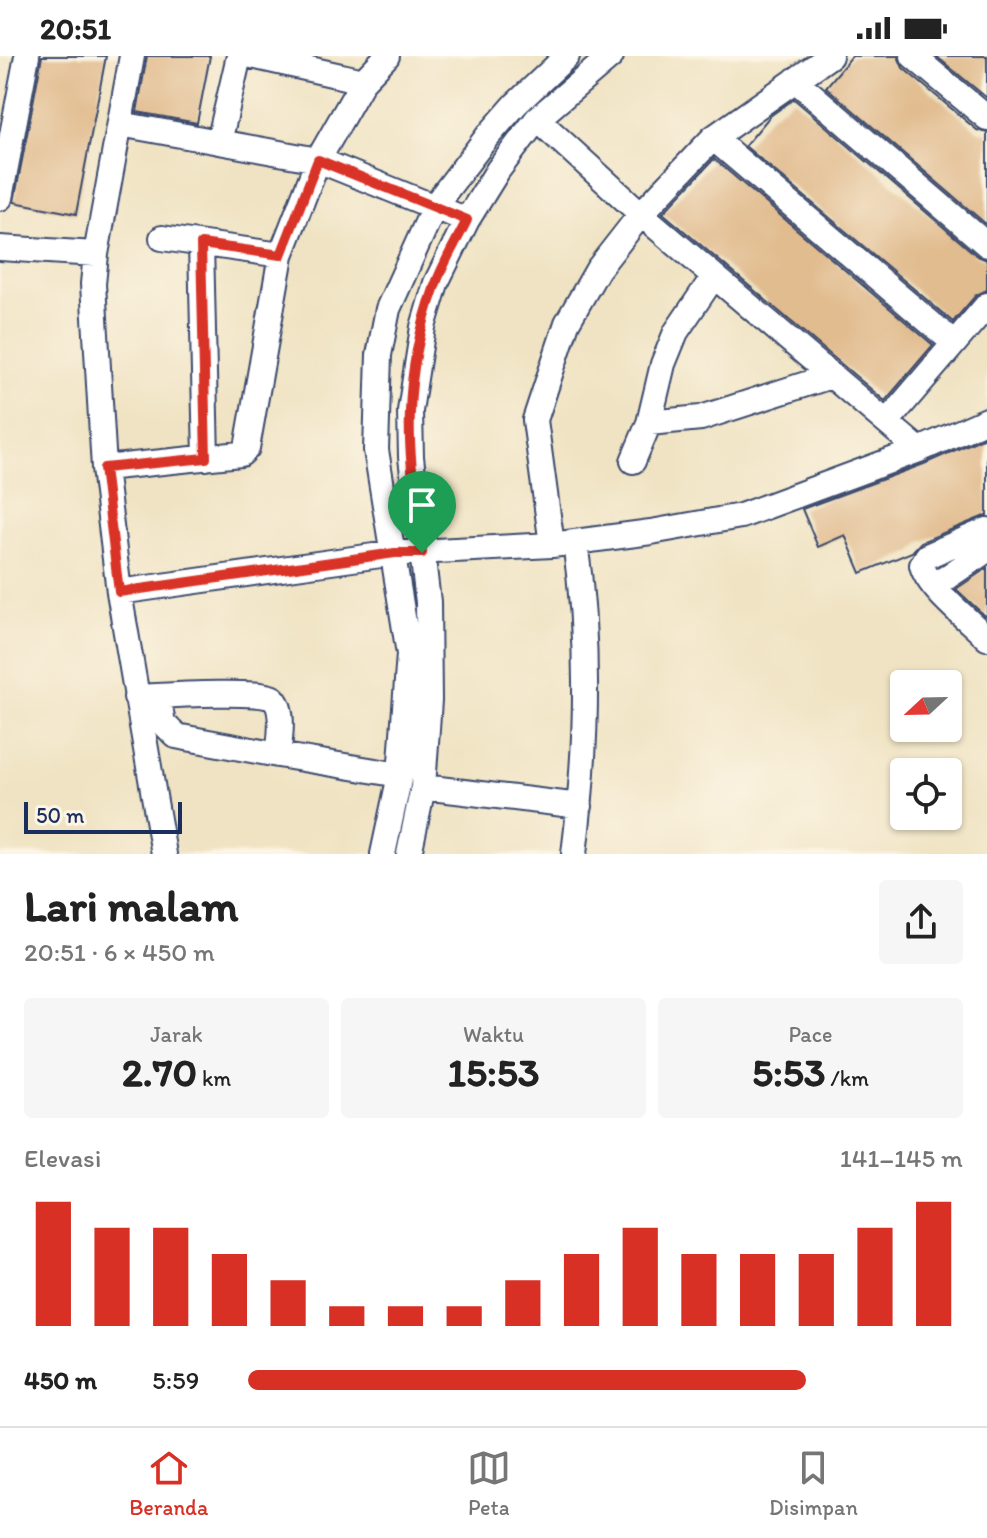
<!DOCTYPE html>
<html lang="id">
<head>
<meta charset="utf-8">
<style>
  body { margin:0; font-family:Itim,sans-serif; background:#f6f6f6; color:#222; height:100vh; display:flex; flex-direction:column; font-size:30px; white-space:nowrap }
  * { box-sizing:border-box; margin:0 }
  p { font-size:26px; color:#767676 }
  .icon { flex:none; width:44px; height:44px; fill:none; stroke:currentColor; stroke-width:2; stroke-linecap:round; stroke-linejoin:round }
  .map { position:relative; height:798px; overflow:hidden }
  .sheet { display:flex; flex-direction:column; background:#fff; flex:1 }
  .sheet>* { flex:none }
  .needle { width:52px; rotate:248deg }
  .buttons { position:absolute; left:890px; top:614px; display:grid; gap:16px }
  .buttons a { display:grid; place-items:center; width:72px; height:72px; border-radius:8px; background:#fff; box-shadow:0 2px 6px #0004; font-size:40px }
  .scale { position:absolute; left:24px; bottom:20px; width:158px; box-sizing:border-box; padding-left:8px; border:4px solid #1b2f5e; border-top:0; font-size:22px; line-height:28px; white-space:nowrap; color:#1b2f5e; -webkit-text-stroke:6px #fcf5e5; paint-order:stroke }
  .pin { position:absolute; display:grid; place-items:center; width:68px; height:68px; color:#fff; margin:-82px -34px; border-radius:50% 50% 50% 0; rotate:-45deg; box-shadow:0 0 8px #0007 }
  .pin .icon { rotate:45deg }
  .round { display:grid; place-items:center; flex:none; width:84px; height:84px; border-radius:8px; background:#f6f6f6 }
  .head { display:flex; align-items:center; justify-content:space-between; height:136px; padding:0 24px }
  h1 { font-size:44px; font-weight:700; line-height:60px }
  .stats { display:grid; grid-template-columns:repeat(3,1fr); gap:12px; height:136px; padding:8px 24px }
  .stats div { display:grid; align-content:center; border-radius:8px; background:#f6f6f6; text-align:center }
  .stats b { font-size:40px; font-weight:700 }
  .stats small { font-size:22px; font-weight:400 }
  .stats p { font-size:22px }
  .chart { height:224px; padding:16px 24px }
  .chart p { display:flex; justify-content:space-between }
  .chart svg { width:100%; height:144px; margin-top:8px; stroke:#d93025; stroke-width:6 }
  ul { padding:0 24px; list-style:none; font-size:26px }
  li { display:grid; grid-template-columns:128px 96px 1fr; align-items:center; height:60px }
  li i { height:20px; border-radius:10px; background:#d93025 }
  .status { display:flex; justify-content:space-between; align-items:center; height:56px; padding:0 40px; background:#fff; direction:ltr }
  .status svg { height:22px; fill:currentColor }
  .tabs { display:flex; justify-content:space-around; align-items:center; height:112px; border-top:2px solid #e0e0e0; background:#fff; font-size:22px; color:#767676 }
  .tabs a { display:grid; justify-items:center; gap:4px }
  .tabs .current { color:#d93025 }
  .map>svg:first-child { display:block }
  .building { fill:#e1bc8f }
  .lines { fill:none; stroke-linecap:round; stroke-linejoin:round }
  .street-casing { stroke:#3b4a6d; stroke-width:28 }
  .street { stroke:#fff; stroke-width:24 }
  .route-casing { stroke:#fff; stroke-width:16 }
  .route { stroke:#d93025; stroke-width:10 }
</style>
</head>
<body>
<div class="status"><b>20:51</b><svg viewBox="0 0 49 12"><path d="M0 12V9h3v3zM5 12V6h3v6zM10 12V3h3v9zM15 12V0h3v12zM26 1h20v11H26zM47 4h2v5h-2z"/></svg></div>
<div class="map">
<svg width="987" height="798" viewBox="0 0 987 798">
  <rect width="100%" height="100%" fill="#fcf5e5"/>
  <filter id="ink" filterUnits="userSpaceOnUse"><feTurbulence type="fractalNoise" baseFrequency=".0125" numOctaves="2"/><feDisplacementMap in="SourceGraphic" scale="16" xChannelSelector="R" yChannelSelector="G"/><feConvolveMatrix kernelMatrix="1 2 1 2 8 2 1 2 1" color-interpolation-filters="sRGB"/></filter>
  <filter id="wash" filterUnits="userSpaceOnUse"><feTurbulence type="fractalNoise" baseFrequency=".006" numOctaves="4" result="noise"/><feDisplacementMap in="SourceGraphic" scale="32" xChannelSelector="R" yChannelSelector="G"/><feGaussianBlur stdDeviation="1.8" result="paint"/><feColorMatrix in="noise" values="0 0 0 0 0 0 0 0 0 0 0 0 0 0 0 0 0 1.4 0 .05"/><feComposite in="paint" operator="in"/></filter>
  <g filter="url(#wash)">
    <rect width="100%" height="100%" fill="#f0e3c3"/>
    <g id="blocks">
      <path class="building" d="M42,0H106L76,158L14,146Z
        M147,0H210L197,67L137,56Z
        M852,0H898L903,12L977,74L987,77V169L826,31Z
        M936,0H987V42Z
        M794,43L977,200L987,204V234L976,239L953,266L745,90L770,60Z
        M714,103L933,289L885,345L663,157Z
        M987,380V459L921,486L912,496L861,517L845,479L818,491L802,453L924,408Z
        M987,512V559L985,560L956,533Z"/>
    </g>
  </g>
  <g filter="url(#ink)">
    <use href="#blocks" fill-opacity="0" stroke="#3b4a6d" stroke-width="2"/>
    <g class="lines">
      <g class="street-casing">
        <path id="street" d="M132,0L96,198L93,228L104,412L119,536L164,798
          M252,0L363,25
          M913,0L987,62
          M795,24L987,189
          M537,63L641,158L919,394
          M120,68L318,104L467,164
          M713,82L954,287
          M219,86L239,0
          M0,142L27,0
          M162,182L281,199
          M201,188L206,402
          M0,192L96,198
          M887,366L987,249
          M649,367L701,362L831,320
          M633,405L649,367L663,308L676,276L714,220
          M104,412L241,398L247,392L281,199L318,104L363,25L387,0
          M987,474L927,500L922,509C927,532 969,564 987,582
          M552,489L535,364L567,267L598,213L641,158L713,82L830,0
          M934,530L987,494
          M119,536L395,497L552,489L651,476L741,460L919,394L987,364
          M158,640L163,667L176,680L278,699
          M136,641C157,640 264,633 274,643C285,655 280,684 278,699L400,719
          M423,731L580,750
          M383,798L400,719L409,598L376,394L379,299L388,253L435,149L487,81L516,48L567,0
          M409,798L423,731L429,644L428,546L411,401L410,355L423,271L436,227L467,164L498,114L537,63L611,0
          M574,798C587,695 590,588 575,486"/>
      </g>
      <use href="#street" class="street"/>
    </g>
  </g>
  <g class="lines" filter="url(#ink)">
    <g class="route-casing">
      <path id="route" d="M318,104L467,164C457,185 443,207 435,230C421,269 411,314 410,356C408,403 417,450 422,497H395L119,536L104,412L206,402L201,188L281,199Z"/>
    </g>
    <use href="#route" class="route"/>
  </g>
</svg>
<div class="buttons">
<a><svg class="needle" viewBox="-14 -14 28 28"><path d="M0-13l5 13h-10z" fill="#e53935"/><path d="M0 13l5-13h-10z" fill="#767676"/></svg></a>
<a><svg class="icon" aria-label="locate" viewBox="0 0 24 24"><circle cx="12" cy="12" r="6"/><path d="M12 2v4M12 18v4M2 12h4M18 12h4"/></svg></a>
</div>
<div class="scale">50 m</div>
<div class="pin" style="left:422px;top:497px;background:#1e9e55"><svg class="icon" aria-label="arrive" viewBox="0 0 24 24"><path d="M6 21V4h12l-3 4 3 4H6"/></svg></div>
</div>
<section class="sheet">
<div class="head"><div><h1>Lari malam</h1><p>20:51 · 6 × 450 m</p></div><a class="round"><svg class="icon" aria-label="share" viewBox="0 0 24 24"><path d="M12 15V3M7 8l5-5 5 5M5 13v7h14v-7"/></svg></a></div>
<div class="stats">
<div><p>Jarak</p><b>2.70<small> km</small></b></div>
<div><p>Waktu</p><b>15:53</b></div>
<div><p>Pace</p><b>5:53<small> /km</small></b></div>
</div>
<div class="chart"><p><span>Elevasi</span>141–145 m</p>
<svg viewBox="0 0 160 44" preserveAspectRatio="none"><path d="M5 44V6M15 44V14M25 44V14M35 44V22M45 44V30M55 44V38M65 44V38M75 44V38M85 44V30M95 44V22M105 44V14M115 44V22M125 44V22M135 44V22M145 44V14M155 44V6"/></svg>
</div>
<ul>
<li><b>450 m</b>5:59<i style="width:78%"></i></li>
</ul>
</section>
<nav class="tabs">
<a class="current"><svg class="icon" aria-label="home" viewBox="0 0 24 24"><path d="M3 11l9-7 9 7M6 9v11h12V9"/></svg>Beranda</a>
<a><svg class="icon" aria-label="map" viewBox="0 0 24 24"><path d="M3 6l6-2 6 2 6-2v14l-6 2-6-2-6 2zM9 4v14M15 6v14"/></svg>Peta</a>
<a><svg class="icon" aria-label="saved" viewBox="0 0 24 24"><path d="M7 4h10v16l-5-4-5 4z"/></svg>Disimpan</a>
</nav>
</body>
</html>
